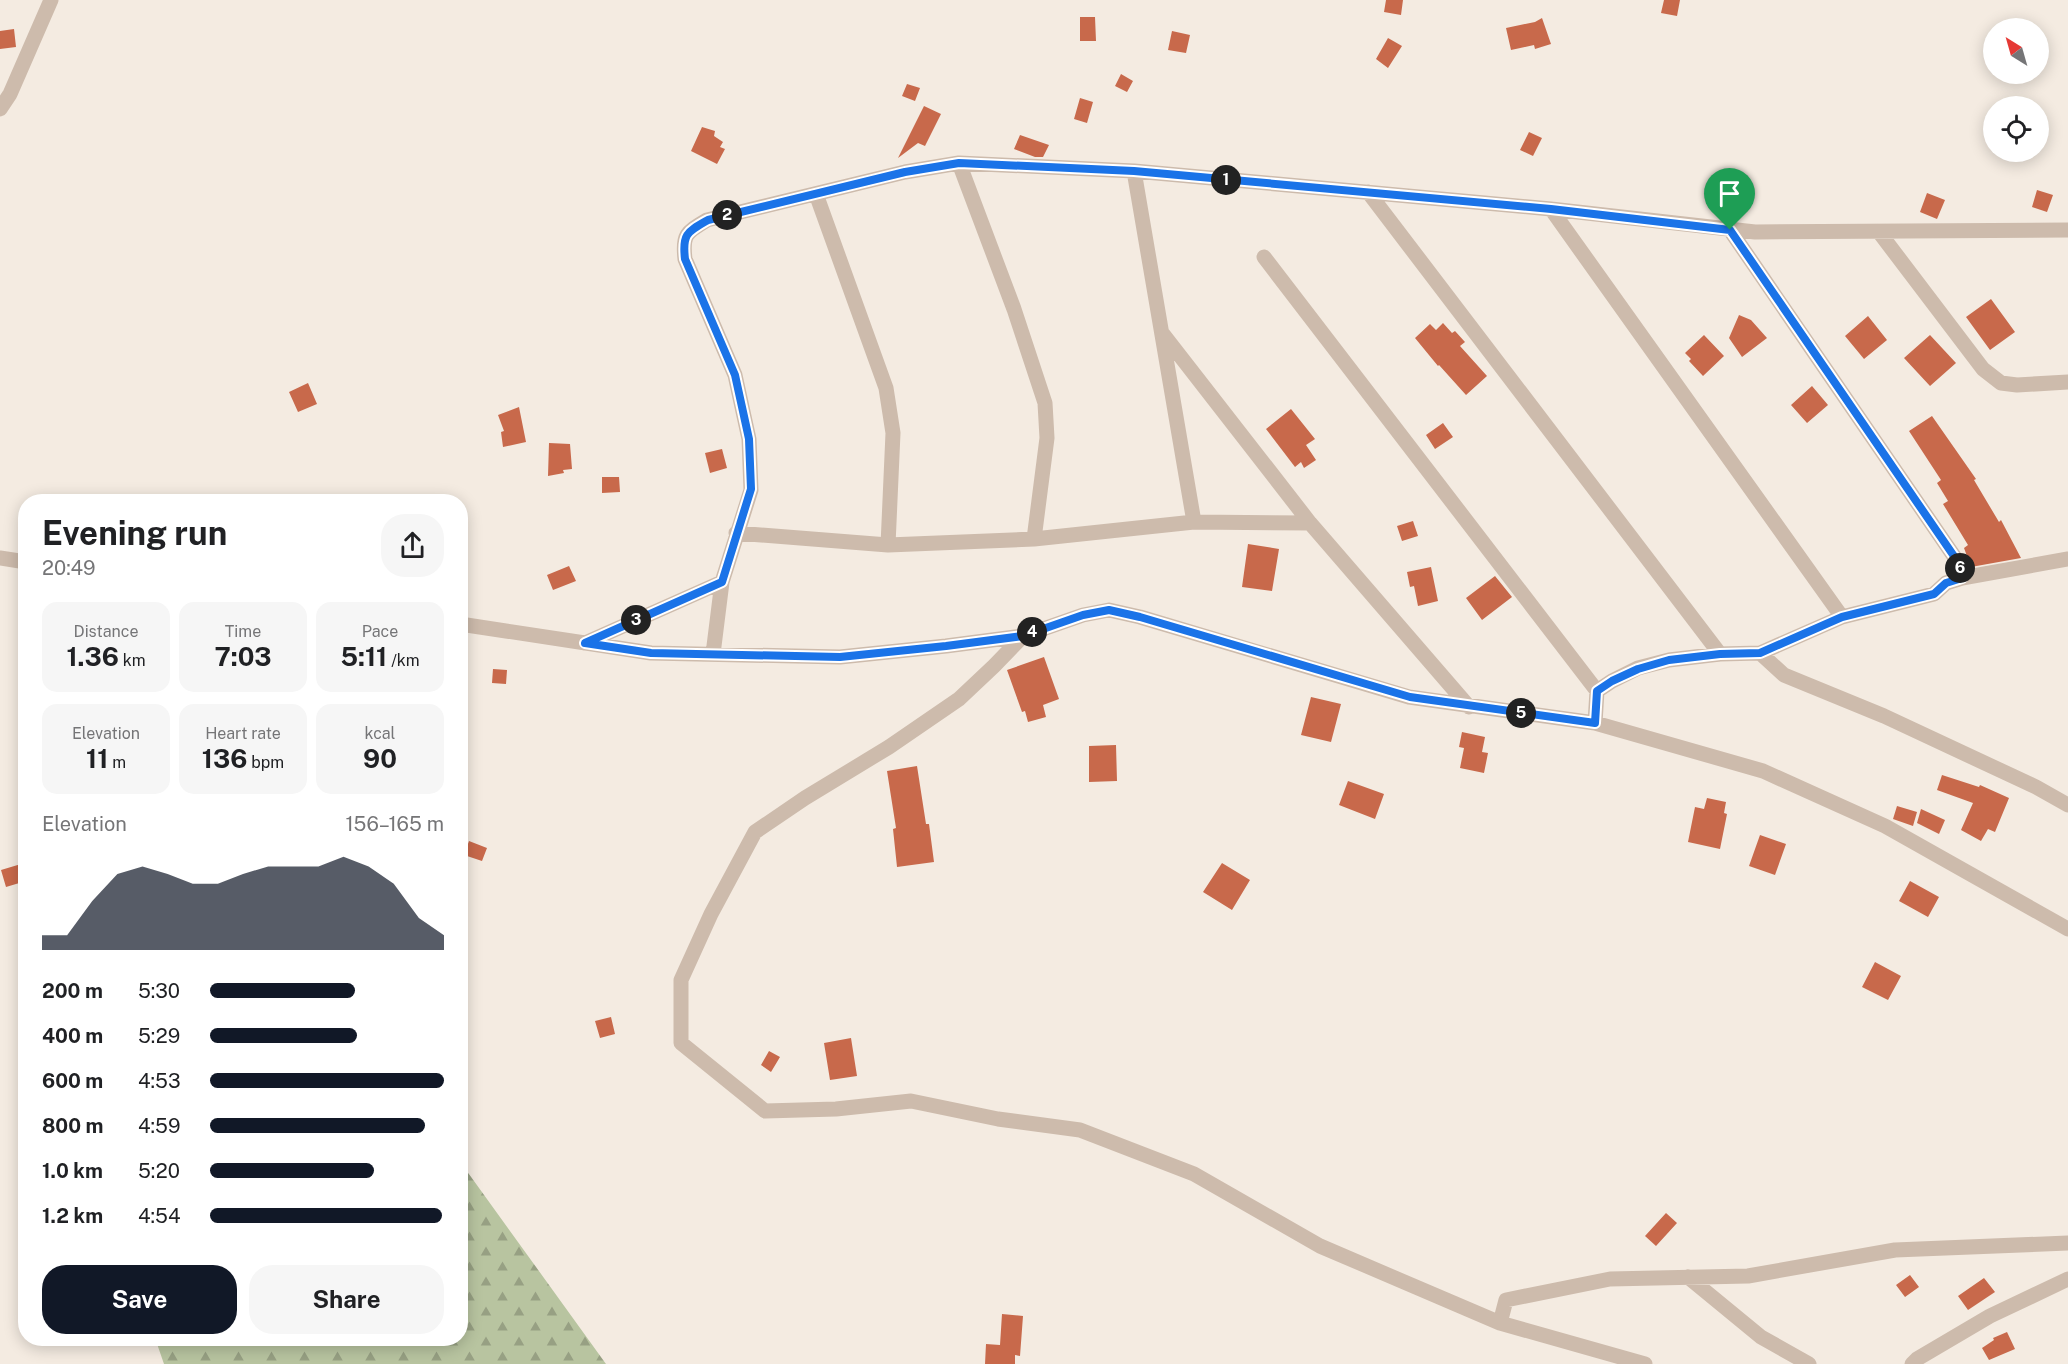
<!DOCTYPE html>
<html lang="en">
<head>
<meta charset="utf-8">
<style>
  body { margin:0; font-family:"Public Sans",sans-serif; background:#f6f6f6; color:#202124; height:100vh; display:flex; flex-direction:column; font-size:22px; white-space:nowrap }
  * { box-sizing:border-box; margin:0 }
  p { font-size:20px; color:#757577 }
  .icon { flex:none; width:33px; height:33px; fill:none; stroke:currentColor; stroke-width:2; stroke-linecap:round; stroke-linejoin:round }
  .map { position:relative; flex:1; overflow:hidden }
  .sheet { position:absolute; left:18px; top:494px; width:450px; height:852px; display:flex; flex-direction:column; background:#fff; border-radius:24px; box-shadow:0 3px 15px #0003 }
  .sheet>* { flex:none }
  .needle { width:39px; rotate:323deg }
  .tools { position:absolute; left:1983px; top:18px; display:grid; gap:12px }
  .tools a { display:grid; place-items:center; width:66px; height:66px; border-radius:50%; background:#fff; box-shadow:0 3px 15px #0003; font-size:30px }
  .pin { position:absolute; display:grid; place-items:center; width:51px; height:51px; color:#fff; margin:-62px -26px; border-radius:50% 50% 50% 0; rotate:-45deg; box-shadow:0 0 6px #0007 }
  .pin .icon { rotate:45deg }
  .km { position:absolute; width:30px; height:30px; margin:-15px; border-radius:50%; background:#222; color:#fff; font-size:16px; line-height:30px; text-align:center }
  .round { display:grid; place-items:center; flex:none; width:63px; height:63px; border-radius:24px; background:#f6f6f6 }
  .overview { display:flex; align-items:center; justify-content:space-between; height:102px; padding:0 24px }
  h1 { font-size:33px; font-weight:700; line-height:45px }
  .stats { display:grid; grid-template-columns:repeat(3,1fr); gap:9px; height:102px; padding:6px 24px }
  .stats div { display:grid; align-content:center; border-radius:15px; background:#f6f6f6; text-align:center }
  .stats b { font-size:26px; font-weight:700 }
  .stats small { font-size:16px; font-weight:400 }
  .stats p { font-size:16px }
  .chart { height:168px; padding:12px 24px }
  .chart p { display:flex; justify-content:space-between }
  .chart svg { width:100%; height:108px; margin-top:6px; fill:#111827; opacity:.7 }
  .button { display:flex; gap:12px; margin-top:auto; padding:12px 24px }
  .button a { flex:1; height:69px; border-radius:24px; background:#111827; color:#fff; font-size:24px; font-weight:700; line-height:69px; text-align:center }
  .button a+a { background:#f6f6f6; color:#202124 }
  ul { padding:0 24px; list-style:none; font-size:20px }
  li { display:grid; grid-template-columns:96px 72px 1fr; align-items:center; height:45px }
  li i { height:15px; border-radius:8px; background:#111827 }
  .map>svg:first-child { display:block }
  .forest { fill:url(#forest-firs) }
  .building { fill:#c8694b }
  .lines { fill:none; stroke-linecap:round; stroke-linejoin:round }
  .minor { stroke:#cdbbac; stroke-width:15 }
  .route-casing { stroke:#fff; stroke-width:12 }
  .route { stroke:#1a73e8; stroke-width:8 }
</style>
</head>
<body>
<div class="map">
<svg width="2068" height="1364" viewBox="0 0 2068 1364">
  <defs>
    <pattern id="forest-firs" width="22" height="20" patternUnits="userSpaceOnUse" patternTransform="scale(1.5)"><rect width="22" height="20" fill="#b8c4a0"/><path d="M5 1l3.5 6h-7zM16 11l3.5 6h-7z" fill="#97a083"/></pattern>
  </defs>
  <rect width="100%" height="100%" fill="#f4ebe1"/>
  <path class="forest" d="M461,1163L606,1364H164L155,1338H460Z"/>
  <path class="building" d="M1386,0H1403L1401,15L1384,12Z
    M1664,0H1680L1677,16L1661,13Z
    M1080,17H1095L1096,41H1080Z
    M1542,18L1551,44L1535,49L1534,45L1511,50L1506,28L1535,22Z
    M14,29L16,47L0,49V31Z
    M1172,31L1190,35L1186,53L1168,50Z
    M1388,38L1402,46L1388,68L1376,59Z
    M1121,74L1133,81L1127,92L1115,86Z
    M907,84L920,88L915,101L902,96Z
    M1080,98L1093,102L1087,123L1074,119Z
    M924,106L941,114L925,146L918,143L898,158Z
    M702,127L715,131L714,136L723,142L720,147L725,149L717,164L691,151Z
    M1529,132L1542,138L1533,156L1520,150Z
    M1020,135L1049,145L1043,157H1035L1014,149Z
    M2037,190L2053,195L2047,212L2032,207Z
    M1927,193L1945,200L1937,219L1920,212Z
    M1991,299L2015,332L1990,350L1966,317Z
    M1739,315L1751,320L1767,338L1742,357L1729,338Z
    M1868,316L1887,340L1864,359L1845,336Z
    M1443,323L1452,333L1455,331L1465,342L1460,346L1487,376L1466,395L1439,365L1438,366L1415,338L1430,324L1436,330Z
    M1704,335L1724,356L1703,376L1689,361L1691,359L1685,353Z
    M1930,335L1956,363L1930,386L1904,358Z
    M308,383L317,404L298,412L289,392Z
    M1812,386L1828,405L1807,423L1791,405Z
    M519,407L526,442L503,447L501,432L504,431L498,415Z
    M1291,409L1315,439L1306,445L1316,460L1304,468L1301,462L1295,467L1266,429Z
    M1932,416L1976,479L1974,480L1999,522L2001,520L2021,558L1971,567L1964,548L1968,545L1943,504L1948,501L1937,483L1941,480L1909,431Z
    M1443,423L1453,437L1435,449L1426,435Z
    M549,443L570,444L572,469L563,470L564,473L548,476Z
    M722,449L727,468L710,473L705,453Z
    M602,477H619L620,492L602,493Z
    M1413,521L1418,536L1402,541L1397,526Z
    M1248,544L1279,549L1272,591L1242,587Z
    M569,566L576,581L553,590L547,575Z
    M1431,567L1438,601L1418,606L1414,586L1410,587L1407,572Z
    M1495,576L1512,597L1482,620L1466,598Z
    M1044,657L1059,699L1043,705L1046,717L1028,722L1025,711L1022,712L1007,670Z
    M493,669L507,670L506,684L492,683Z
    M1311,697L1341,704L1331,742L1301,735Z
    M1462,732L1485,737L1482,752L1488,753L1484,773L1460,768L1464,748L1459,747Z
    M1116,745L1117,781L1089,782V746Z
    M917,766L926,824H929L934,862L897,867L893,829L896,828L887,771Z
    M1942,775L1979,787L1980,785L2009,798L1995,832L1988,829L1981,841L1961,830L1973,803L1937,790Z
    M1348,781L1384,794L1375,819L1339,805Z
    M1707,798L1726,802L1724,813L1727,814L1720,849L1688,842L1695,807L1704,809Z
    M1897,806L1917,812L1913,826L1893,819Z
    M1921,809L1945,820L1939,834L1917,823Z
    M1760,835L1786,844L1775,875L1749,866Z
    M469,841L487,848L482,861L464,855Z
    M1222,863L1250,880L1232,910L1203,892Z
    M21,864L26,881L6,887L1,870Z
    M1910,881L1939,897L1928,917L1899,901Z
    M1875,962L1901,976L1888,1000L1862,987Z
    M611,1017L615,1034L600,1038L595,1021Z
    M851,1038L857,1076L830,1080L824,1043Z
    M769,1051L780,1057L771,1072L761,1065Z
    M1666,1213L1677,1223L1656,1246L1645,1236Z
    M1910,1275L1919,1287L1905,1297L1896,1285Z
    M1984,1278L1995,1292L1968,1310L1958,1296Z
    M1002,1314L1023,1316L1020,1356L1015,1355V1364H985L986,1344L1000,1345Z
    M2007,1332L2015,1349L1989,1360L1982,1348L1994,1340L1993,1338Z"/>
  <g class="lines">
    <path class="minor" d="M0,109L10,94L51,0
      M959,163L1014,309L1045,403L1047,438L1034,539
      M1134,171L1194,522
      M1368,192L1720,654
      M816,194L886,388L893,433L888,545
      M1551,209L1842,617
      M1879,232L1983,369L2001,383L2017,385L2068,382
      M1264,257L1597,691
      M1163,334L1310,523L1469,707
      M736,533L888,545L1034,539L1194,522L1310,523
      M0,558L26,562
      M1962,578L2068,559
      M460,624L651,653L840,657L946,646L1023,636L1083,615L1109,610L1140,617L1409,697L1595,723L1763,771L1885,826L2068,929
      M1023,636L994,666L959,699L889,747L805,798L755,832L711,914L681,980V1043L765,1111L836,1109L911,1101L998,1119L1080,1130L1194,1174L1320,1246L1500,1323L1645,1364
      M585,643L722,582
      M1760,653L1784,675L1884,716L2036,787L2068,805
      M713,654L722,582L751,490L749,439L735,375L685,259C682,234 687,232 707,220L905,172L959,163L1134,171L1551,209L1755,232L2068,230
      M1595,723L1597,691L1612,681L1638,668L1669,660L1720,654L1760,653L1842,617L1934,594L1946,583L1962,578L1958,562L1730,230
      M1688,1277L1761,1337L1809,1364
      M1500,1323L1506,1300L1610,1279L1748,1276L1895,1250L2068,1243
      M1912,1364L1917,1359L1990,1316L2068,1279"/>
  </g>
  <g class="lines">
    <g class="route-casing">
      <path id="route" d="M959,163L1134,171L1551,209L1730,230L1958,562L1962,578L1946,583L1934,594L1842,617L1760,653L1720,654L1669,660L1638,669L1612,681L1597,691L1595,723L1410,697L1140,617L1109,610L1083,615L1023,636L946,646L840,657L651,653L585,643L722,582L751,489L749,439L735,375L685,259C682,234 687,232 708,220L905,172Z"/>
    </g>
    <use href="#route" class="route"/>
  </g>
</svg>
<div class="tools">
<a><svg class="needle" viewBox="-14 -14 28 28"><path d="M0-13l5 13h-10z" fill="#e53935"/><path d="M0 13l5-13h-10z" fill="#757577"/></svg></a>
<a><svg class="icon" aria-label="locate" viewBox="0 0 24 24"><circle cx="12" cy="12" r="6"/><path d="M12 2v4M12 18v4M2 12h4M18 12h4"/></svg></a>
</div>
<div class="pin" style="left:1730px;top:230px;background:#1e9e55"><svg class="icon" aria-label="arrive" viewBox="0 0 24 24"><path d="M6 21V4h12l-3 4 3 4H6"/></svg></div>
<b class="km" style="left:1226px;top:180px">1</b>
<b class="km" style="left:727px;top:215px">2</b>
<b class="km" style="left:636px;top:620px">3</b>
<b class="km" style="left:1032px;top:632px">4</b>
<b class="km" style="left:1521px;top:713px">5</b>
<b class="km" style="left:1960px;top:568px">6</b>
<section class="sheet">
<div class="overview"><div><h1>Evening run</h1><p>20:49</p></div><a class="round"><svg class="icon" aria-label="share" viewBox="0 0 24 24"><path d="M12 15V3M7 8l5-5 5 5M5 13v7h14v-7"/></svg></a></div>
<div class="stats">
<div><p>Distance</p><b>1.36<small> km</small></b></div>
<div><p>Time</p><b>7:03</b></div>
<div><p>Pace</p><b>5:11<small> /km</small></b></div>
</div>
<div class="stats">
<div><p>Elevation</p><b>11<small> m</small></b></div>
<div><p>Heart rate</p><b>136<small> bpm</small></b></div>
<div><p>kcal</p><b>90</b></div>
</div>
<div class="chart"><p><span>Elevation</span>156–165 m</p>
<svg viewBox="0 0 160 44" preserveAspectRatio="none"><path d="M0 44V38L10 38L20 24L30 13L40 10L50 13L60 17L70 17L80 13L90 10L100 10L110 10L120 6L130 10L140 17L150 31L160 38V44z"/></svg>
</div>
<ul>
<li><b>200 m</b>5:30<i style="width:62%"></i></li>
<li><b>400 m</b>5:29<i style="width:63%"></i></li>
<li><b>600 m</b>4:53<i style="width:100%"></i></li>
<li><b>800 m</b>4:59<i style="width:92%"></i></li>
<li><b>1.0 km</b>5:20<i style="width:70%"></i></li>
<li><b>1.2 km</b>4:54<i style="width:99%"></i></li>
</ul>
<div class="button"><a>Save</a><a>Share</a></div>
</section>
</div>
</body>
</html>
